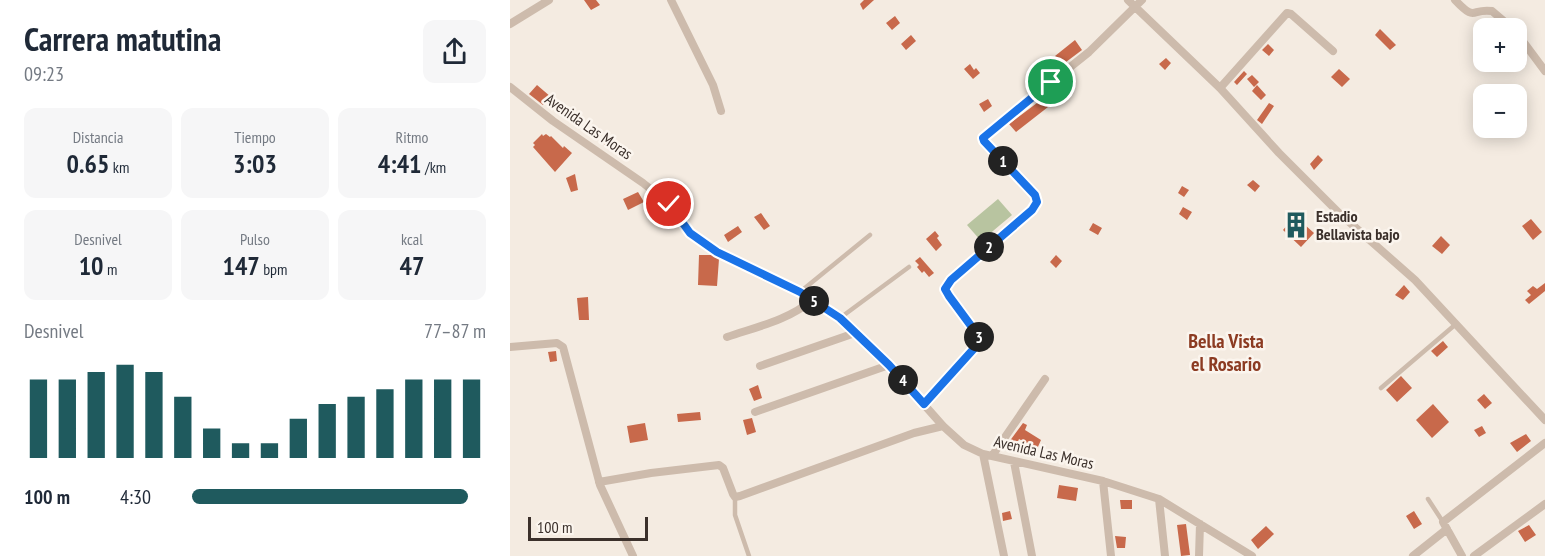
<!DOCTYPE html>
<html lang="es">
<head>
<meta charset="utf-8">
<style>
  body { margin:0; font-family:"PT Sans Narrow",sans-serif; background:#f6f6f7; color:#1f2937; height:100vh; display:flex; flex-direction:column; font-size:22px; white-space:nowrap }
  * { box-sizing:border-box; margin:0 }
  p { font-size:20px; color:#747a83 }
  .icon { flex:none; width:33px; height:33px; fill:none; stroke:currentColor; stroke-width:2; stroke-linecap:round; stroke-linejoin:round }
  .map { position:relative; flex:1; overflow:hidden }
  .panel { display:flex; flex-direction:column; background:#fff; width:510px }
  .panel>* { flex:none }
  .controls { position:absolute; left:963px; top:18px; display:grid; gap:12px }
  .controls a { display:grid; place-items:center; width:54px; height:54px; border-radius:12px; background:#fff; box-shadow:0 3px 15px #0003; font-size:30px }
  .scale { position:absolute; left:18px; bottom:15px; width:120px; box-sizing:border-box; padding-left:6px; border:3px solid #3b302b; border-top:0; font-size:16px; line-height:21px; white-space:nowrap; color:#3b302b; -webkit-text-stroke:4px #fbf5ee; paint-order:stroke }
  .pin { position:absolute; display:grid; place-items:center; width:51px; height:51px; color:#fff; margin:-26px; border:3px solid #fff; border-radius:50%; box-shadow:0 2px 6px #0007 }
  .km { position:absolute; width:30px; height:30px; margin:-15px; border-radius:50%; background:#222; color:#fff; font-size:16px; line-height:30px; text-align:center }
  .round { display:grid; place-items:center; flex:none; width:63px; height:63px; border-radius:12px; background:#f6f6f7 }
  .summary { display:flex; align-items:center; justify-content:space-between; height:102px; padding:0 24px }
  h1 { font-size:33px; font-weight:700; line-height:45px }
  .figures { display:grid; grid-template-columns:repeat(3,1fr); gap:9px; height:102px; padding:6px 24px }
  .figures div { display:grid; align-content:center; border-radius:12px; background:#f6f6f7; text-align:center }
  .figures b { font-size:26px; font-weight:700 }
  .figures small { font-size:16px; font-weight:400 }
  .figures p { font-size:16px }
  .chart { height:168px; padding:12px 24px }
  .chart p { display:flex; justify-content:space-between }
  .chart svg { width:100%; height:108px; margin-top:6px; stroke:#1f5a5e; stroke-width:6 }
  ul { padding:0 24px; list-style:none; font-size:20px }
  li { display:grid; grid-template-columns:96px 72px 1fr; align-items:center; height:45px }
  li i { height:15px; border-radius:8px; background:#1f5a5e }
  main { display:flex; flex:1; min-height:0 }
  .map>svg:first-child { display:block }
  .green { fill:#b8c4a0 }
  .building { fill:#c8694b }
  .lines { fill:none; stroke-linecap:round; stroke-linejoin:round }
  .lane { stroke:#cdbbac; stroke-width:4.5 }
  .street { stroke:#cdbbac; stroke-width:8 }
  .route-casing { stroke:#fff; stroke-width:12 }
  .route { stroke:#1a73e8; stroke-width:8 }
  .labels { text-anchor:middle; stroke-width:5; stroke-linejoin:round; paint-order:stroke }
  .street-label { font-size:16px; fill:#3b302b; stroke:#fbf5ee }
  .poi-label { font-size:16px; font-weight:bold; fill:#3b302b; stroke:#fbf5ee; text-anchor:start }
  .quarter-label { font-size:20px; font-weight:bold; fill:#8c3b22; stroke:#fbf5ee }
</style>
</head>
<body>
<main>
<section class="panel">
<div class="summary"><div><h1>Carrera matutina</h1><p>09:23</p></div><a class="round"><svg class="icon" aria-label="share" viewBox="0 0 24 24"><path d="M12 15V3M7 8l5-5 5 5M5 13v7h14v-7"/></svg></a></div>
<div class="figures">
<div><p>Distancia</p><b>0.65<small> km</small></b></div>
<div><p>Tiempo</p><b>3:03</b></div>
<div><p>Ritmo</p><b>4:41<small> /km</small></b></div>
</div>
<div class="figures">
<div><p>Desnivel</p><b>10<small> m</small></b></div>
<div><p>Pulso</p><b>147<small> bpm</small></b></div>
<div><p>kcal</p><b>47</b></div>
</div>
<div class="chart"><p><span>Desnivel</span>77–87 m</p>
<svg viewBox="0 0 160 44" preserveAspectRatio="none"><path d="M5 44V12M15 44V12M25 44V9M35 44V6M45 44V9M55 44V19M65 44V32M75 44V38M85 44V38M95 44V28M105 44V22M115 44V19M125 44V16M135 44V12M145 44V12M155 44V12"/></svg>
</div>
<ul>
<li><b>100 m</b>4:30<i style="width:94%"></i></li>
</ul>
</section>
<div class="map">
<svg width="1035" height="556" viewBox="0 0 1035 556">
  <rect width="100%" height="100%" fill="#f4ebe1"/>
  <path class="green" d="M488,199L502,215L471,241L457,225Z"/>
  <path class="building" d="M74,0H86L90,5L81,10Z
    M354,0H364L353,10L350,4Z
    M385,16L390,23L382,30L376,23Z
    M870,29L886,45L880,50L865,35Z
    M401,35L406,41L396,50L391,44Z
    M565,40L572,50L552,65L545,56Z
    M758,44L764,50L759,56L752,50Z
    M656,58L661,63L655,70L649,64Z
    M460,64L464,70L466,68L470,73L463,79L454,69Z
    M829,69L840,79L832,87L821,77Z
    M734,71L737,74L727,85L724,82Z
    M560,75L566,83L559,88L554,80Z
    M742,75L749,82L744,87L737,79Z
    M27,85L41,97L33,105L19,94Z
    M747,85L756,95L751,100L742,91Z
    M478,99L482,106L474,112L469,104Z
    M531,100L538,107L506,132L499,124Z
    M759,103L764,106L752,124L747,120Z
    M32,134L33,136L36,134L40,137L41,136L53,148L54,146L62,153L45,172L23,147L25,145L23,143Z
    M98,134L103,139L96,146L91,141Z
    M808,155L813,160L804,170L800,164Z
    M65,174L68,190L61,192L56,178Z
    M743,180L750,186L745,192L737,185Z
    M672,186L679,190L674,197L668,193Z
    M128,192L134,202L118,210L113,199Z
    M673,207L682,212L677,220L669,214Z
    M251,213L260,226L254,230L244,217Z
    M785,216L804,233L791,247L773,230Z
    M1021,219L1032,232L1023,240L1012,226Z
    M583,223L592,228L588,235L579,230Z
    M228,226L232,232L218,242L214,235Z
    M425,231L429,236L427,238L432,245L426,251L416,239Z
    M931,236L940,245L932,254L922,246Z
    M189,255H202L209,259L207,286L188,285Z
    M546,255L552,261L546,268L540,262Z
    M410,257L424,273L419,277L414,271L412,273L407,267L409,265L405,261Z
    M1035,283V291L1019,304L1015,300L1021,295L1017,291L1023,286L1027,289Z
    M894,285L900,292L893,300L885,295Z
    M78,297L79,320H69L67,298Z
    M933,341L938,347L927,357L921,351Z
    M46,351L47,361L40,362L38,352Z
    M891,376L902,388L887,402L876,390Z
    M248,385L252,398L244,401L239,389Z
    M974,394L982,403L975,409L967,400Z
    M923,404L939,422L922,438L906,420Z
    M190,412L191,420L168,422L167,414Z
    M242,418L246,432L237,435L233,420Z
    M135,423L138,440L120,443L117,426Z
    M513,423L517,425L515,430L531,440L527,449L509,439L506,446L499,442Z
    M972,426L976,433L969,437L964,430Z
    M1016,434L1021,441L1007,452L1000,443Z
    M549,485L568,488L566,501L547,498Z
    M610,500H622V509H611Z
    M500,511L502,519L493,521L492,513Z
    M904,511L912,524L904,529L896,516Z
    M676,524L680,555L671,556L667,525Z
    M1019,525L1026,535L1015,542L1008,531Z
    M756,526L764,534L748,549L741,540Z
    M605,536L616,537L615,548H607Z"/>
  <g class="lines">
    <path class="lane" d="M290,292L360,235
      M330,318L399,267
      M871,388L946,324
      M225,497V515L239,556
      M918,499L933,522"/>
    <path class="street" d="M161,0L203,85L211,111
      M618,0L710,88L769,153L829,213L905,280L1035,420
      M945,0C967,23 960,8 982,11L1002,28
      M0,24L39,0
      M1006,32L1035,71
      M0,87L43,121L133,183L159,204L180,233L207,251L290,293L330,318L379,365L433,426L454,445L473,454L593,481L649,499L742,556
      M710,88L777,13L781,14L823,51
      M217,337C246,327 279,320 302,300
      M0,347L47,343L53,347L90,485L123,556
      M250,366L345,333
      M414,403L469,343L470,338L439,296L436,289L441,280L522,210L527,202L525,195L474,141L475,135L579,52L632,0
      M245,412L379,365
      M473,454L494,556
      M482,456L535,379
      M504,462L522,556
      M593,481L601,556
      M89,482L141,473L209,465L213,468L223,494L225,497L230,496L404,433L433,426
      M649,499L655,556
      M689,556L690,524
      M903,556L937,529
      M952,556L933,522L1035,443
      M964,556L1035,504"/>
  </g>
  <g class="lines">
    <g class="route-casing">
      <path id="route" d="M159,204L180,233L207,252L290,292L330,318L379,365L414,404L469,343L470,338L439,296L435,289L441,280L522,210L527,202L525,195L474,141L473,138L541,82"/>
    </g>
    <use href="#route" class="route"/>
  </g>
  <defs>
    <g id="building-bare" transform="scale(2.07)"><path d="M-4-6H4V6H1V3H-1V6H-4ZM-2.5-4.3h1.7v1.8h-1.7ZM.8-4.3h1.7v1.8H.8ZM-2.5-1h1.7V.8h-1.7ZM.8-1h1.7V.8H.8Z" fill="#1f5a5e" stroke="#fbf5ee" stroke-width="2.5" paint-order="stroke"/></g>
  </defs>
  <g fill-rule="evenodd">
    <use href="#building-bare" x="786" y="225"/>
  </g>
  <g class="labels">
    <g class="street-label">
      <text transform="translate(79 126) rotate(35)" y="6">Avenida Las Moras</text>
      <text transform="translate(534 452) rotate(13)" y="6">Avenida Las Moras</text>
    </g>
    <g class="poi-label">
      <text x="806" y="222">Estadio<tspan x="806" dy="18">Bellavista bajo</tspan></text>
    </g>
    <g class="quarter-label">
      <text x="716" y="348">Bella Vista<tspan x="716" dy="23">el Rosario</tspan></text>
    </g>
  </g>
</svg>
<div class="controls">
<a>+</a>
<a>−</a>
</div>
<div class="scale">100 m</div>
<div class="pin" style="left:541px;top:82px;background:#1e9e55"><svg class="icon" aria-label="arrive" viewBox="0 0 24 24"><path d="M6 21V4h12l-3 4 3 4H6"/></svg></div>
<div class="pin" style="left:159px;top:204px;background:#d93025"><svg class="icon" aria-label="check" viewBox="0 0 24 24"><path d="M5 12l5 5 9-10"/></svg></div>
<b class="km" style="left:493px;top:161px">1</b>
<b class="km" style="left:479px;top:247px">2</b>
<b class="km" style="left:469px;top:337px">3</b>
<b class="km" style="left:393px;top:380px">4</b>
<b class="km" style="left:304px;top:301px">5</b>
</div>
</main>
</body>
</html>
